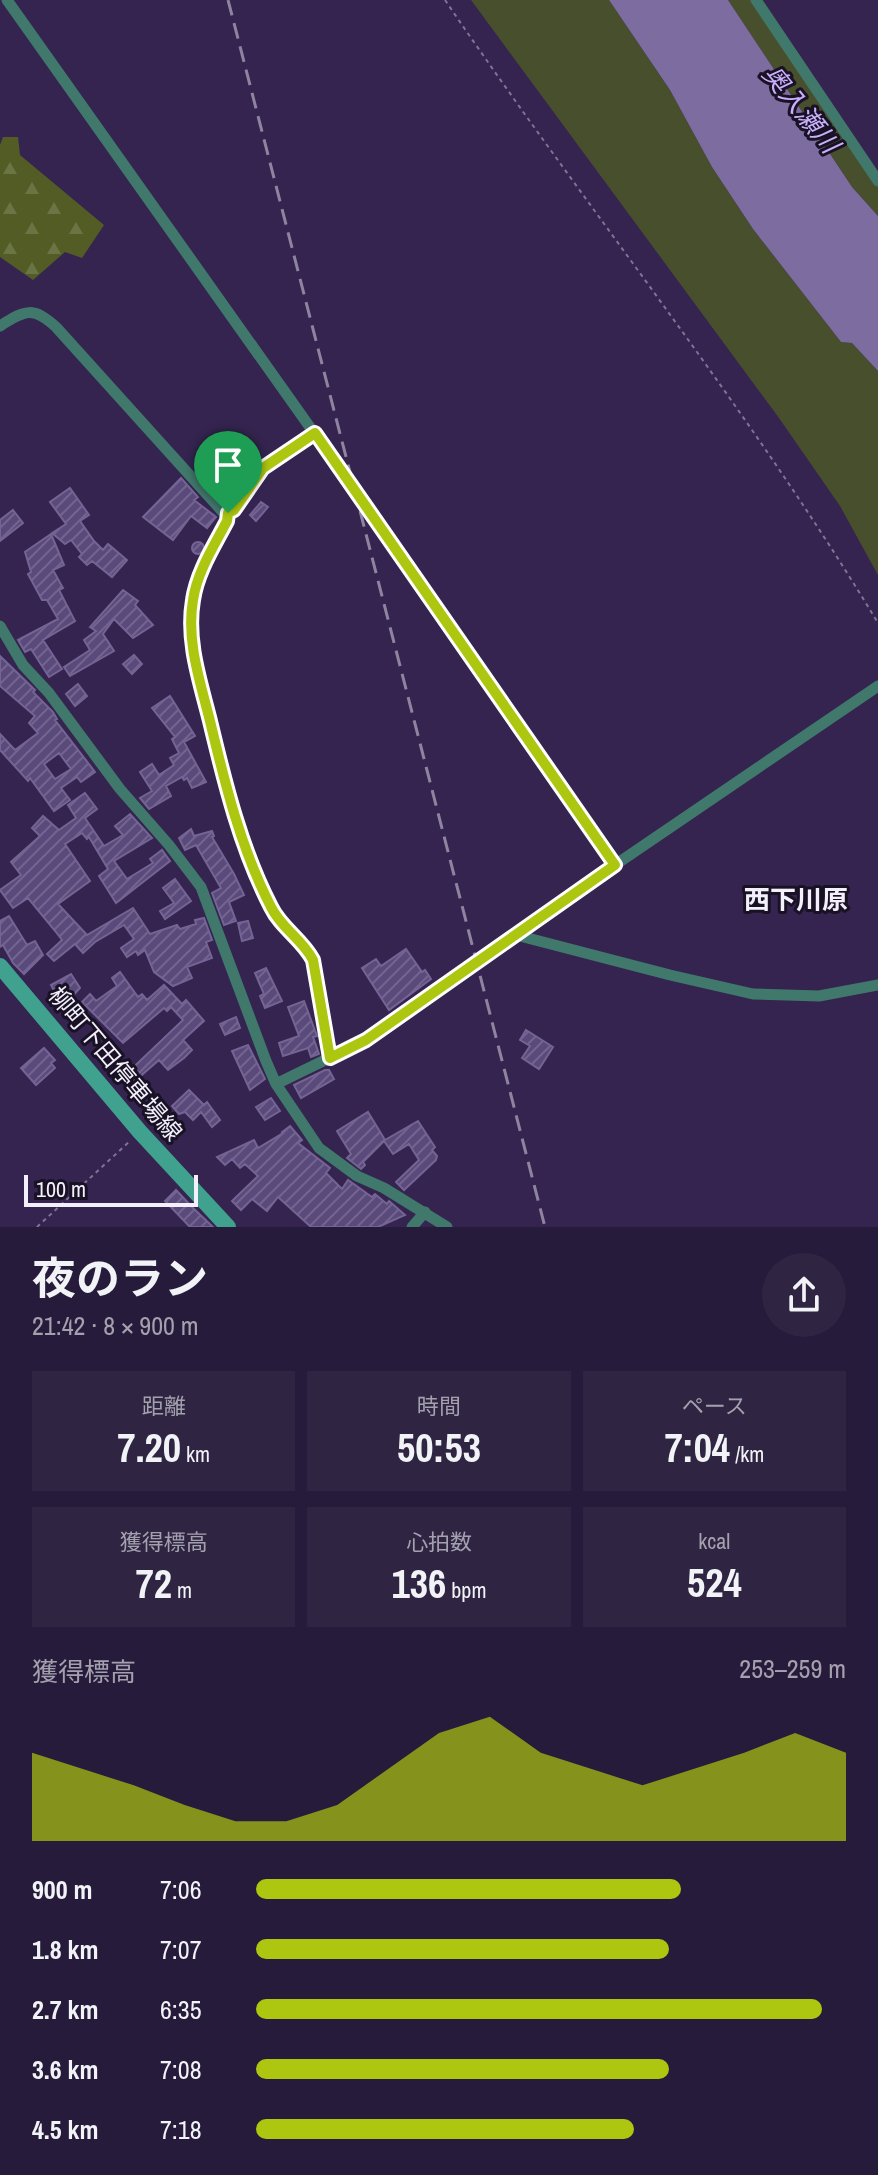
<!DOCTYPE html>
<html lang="ja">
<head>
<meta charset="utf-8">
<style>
  body { margin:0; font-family:"Archivo Narrow","Noto Sans JP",sans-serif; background:#2f2442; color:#f1f3f6; height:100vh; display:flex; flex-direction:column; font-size:30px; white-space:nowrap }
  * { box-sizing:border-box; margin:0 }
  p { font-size:26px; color:#a4a1af }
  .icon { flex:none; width:44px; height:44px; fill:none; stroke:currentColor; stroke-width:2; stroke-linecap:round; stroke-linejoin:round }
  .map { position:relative; height:1227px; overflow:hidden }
  .sheet { display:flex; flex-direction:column; background:#271b3b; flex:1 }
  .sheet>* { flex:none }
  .scale { position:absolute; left:24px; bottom:20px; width:174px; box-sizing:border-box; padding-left:8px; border:4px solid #f3f0fb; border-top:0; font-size:22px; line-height:28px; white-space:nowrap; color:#f3f0fb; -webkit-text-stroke:6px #191225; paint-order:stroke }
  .pin { position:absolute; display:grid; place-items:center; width:68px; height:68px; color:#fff; margin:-82px -34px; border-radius:50% 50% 50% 0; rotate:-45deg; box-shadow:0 0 8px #0007 }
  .pin .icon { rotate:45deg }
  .round { display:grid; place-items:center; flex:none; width:84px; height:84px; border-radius:42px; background:#2f2442 }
  .headline { display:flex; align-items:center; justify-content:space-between; height:136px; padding:0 32px }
  h1 { font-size:44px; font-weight:700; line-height:60px }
  .stats { display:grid; grid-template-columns:repeat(3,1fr); gap:12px; height:136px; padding:8px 32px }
  .stats div { display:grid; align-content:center; border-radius:0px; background:#2f2442; text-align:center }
  .stats b { font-size:40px; font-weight:700 }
  .stats small { font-size:22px; font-weight:400 }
  .stats p { font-size:22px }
  .chart { height:224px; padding:16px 32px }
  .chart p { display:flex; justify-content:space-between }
  .chart svg { width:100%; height:144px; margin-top:8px; fill:#adc60f; opacity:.7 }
  ul { padding:0 32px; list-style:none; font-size:26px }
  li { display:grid; grid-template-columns:128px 96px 1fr; align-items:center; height:60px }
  li i { height:20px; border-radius:10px; background:#adc60f }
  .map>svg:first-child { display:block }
  .green { fill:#484f2d }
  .forest { fill:url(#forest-firs) }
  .water { fill:#7d6ca0 }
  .building { fill:url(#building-hatch); stroke:#746494; stroke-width:2; fill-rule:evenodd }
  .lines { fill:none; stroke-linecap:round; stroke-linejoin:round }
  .path { stroke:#7f7492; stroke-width:2; stroke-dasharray:4 4; stroke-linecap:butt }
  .minor { stroke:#40786c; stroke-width:11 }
  .secondary { stroke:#40a18f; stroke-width:16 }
  .rail { stroke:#8e84a0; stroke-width:3; stroke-dasharray:16 8; stroke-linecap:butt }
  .route-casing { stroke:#fff; stroke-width:16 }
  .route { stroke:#adc60f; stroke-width:10 }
  .labels { text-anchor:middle; stroke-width:6; stroke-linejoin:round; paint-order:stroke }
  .street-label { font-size:24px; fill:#f3f0fb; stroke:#191225 }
  .water-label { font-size:26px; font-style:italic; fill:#c9b0fd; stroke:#191225 }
  .neighbourhood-label { font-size:26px; font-weight:bold; fill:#f3f0fb; stroke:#191225 }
</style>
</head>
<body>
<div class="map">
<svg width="878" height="1227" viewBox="0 0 878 1227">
  <defs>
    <pattern id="forest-firs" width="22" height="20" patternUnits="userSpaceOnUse" patternTransform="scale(2)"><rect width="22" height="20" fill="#525c24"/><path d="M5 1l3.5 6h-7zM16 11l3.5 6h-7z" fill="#6b7445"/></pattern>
    <pattern id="building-hatch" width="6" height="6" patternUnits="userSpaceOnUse" patternTransform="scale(2)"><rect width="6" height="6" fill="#5a4a7b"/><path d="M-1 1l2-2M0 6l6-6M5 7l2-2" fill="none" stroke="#72648f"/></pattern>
  </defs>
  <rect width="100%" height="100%" fill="#34244f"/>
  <path class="green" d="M471,0H609L670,90L712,167L753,229L841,342L852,343L878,371V575L840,506L779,418Z
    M728,0H752L878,187V216L852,187Z"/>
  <path class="forest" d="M3,137H18L20,155L104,225L82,258L65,252L33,280L0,257V145Z"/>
  <path class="water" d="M609,0H728L852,187L878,216V371L852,343L841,342L753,229L712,167L670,90Z"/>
  <path class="building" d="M215,459L239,487L229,503L200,469Z
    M181,478L198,497L194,500L216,517L207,528L191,516L173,540L143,517Z
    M70,488L89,515L80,521L94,541L103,550L108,544L127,560L112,577L92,561L87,565L79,557L82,554L71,540L65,544L52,533L66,524L50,502Z
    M261,502L268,507L256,521L250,515Z
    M13,510L23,523L0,541V520Z
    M51,534L64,565L53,570L63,588L59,590L75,621L43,640L62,669L49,677L31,649L25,652L18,640L58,619L47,600H42L28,574L31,572L25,552Z
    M192 548a6 6 0 1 1 12 0a6 6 0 1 1-12 0Z
    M123,590L138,601L135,605L153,625L133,638L114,619L103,634L114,651L70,676L64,667L90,650L84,640L96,631L90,627Z
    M134,655L142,664L132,674L123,664Z
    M0,656L35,690L33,692L53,712L57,719L55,720L95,772L81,782L77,777L61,788L70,800L54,811L30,778L28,781L0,750V734L15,750L38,733L29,723L35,716L0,686ZM59,753L71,769L55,779L44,764Z
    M78,684L87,696L75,706L66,694Z
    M170,696L195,736L184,742L206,782L192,788L187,778L184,780L182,777L166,786L171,796L149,809L140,798L152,791L140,772L152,764L159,775L174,765L170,758L179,753L172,739L175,737L152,708Z
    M85,793L97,809L85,818L104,846L123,835L115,826L130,814L152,838L114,861L127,879L153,863L150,859L162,850L170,861L116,903L99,876L108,869L89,837L87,839L82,833L65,844L90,881L58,904L87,935L133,908L150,934L177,925L180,929L196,924L195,920L204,918L212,940L206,942L212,958L187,967L192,978L173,986L154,972L145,950L138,955L136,951L127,957L121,948L134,939L124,925L95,942L83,953L75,944L54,961L47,954L62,940L56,932L28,898L13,908L0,890L21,875L11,862L40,836L32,828L43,816L59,830L76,818L68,805Z
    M191,829L194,836L212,831L214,836L212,837L234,874L244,895L229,902L236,921L224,925L212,893L221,888L196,845L185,850L179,838Z
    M175,879L191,901L165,919L160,911L174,903L163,888Z
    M9,916L27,945L35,941L43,955L24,974L13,963L3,945L0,947V921Z
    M248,921L253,938L242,941L238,923Z
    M406,949L422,972L425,970L431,979L389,1010L362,968L376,959L381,966Z
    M266,968L282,1001L265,1008L260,996L264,994L255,973Z
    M120,972L138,997L142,994L147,1000L164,985L182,1004L186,1000L204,1021L183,1040L192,1050L184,1058L168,1070L159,1060L128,1087L121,1079L183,1020L171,1007L167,1011L164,1008L123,1043L82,1002L90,994L96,1001L117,986L112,978Z
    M71,974L80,988L69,1000L73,1004L64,1010L51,985Z
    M304,1001L317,1036L313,1037L319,1054L311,1057L308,1048L283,1056L279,1043L299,1036L288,1007Z
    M236,1017L240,1028L225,1035L220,1024Z
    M526,1030L553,1047L539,1069L522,1058L530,1046L520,1040Z
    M248,1045L265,1079L250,1090L232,1051Z
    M44,1048L55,1060L51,1063L55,1068L36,1085L21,1068Z
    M325,1070H329L334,1079L301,1098L294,1085Z
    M189,1090L204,1105L207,1102L220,1120L212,1127L201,1112L193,1120L185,1112L179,1114L172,1106Z
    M271,1098L280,1111L265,1120L256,1107Z
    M368,1112L385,1140L418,1121L435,1147L432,1150L437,1156L436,1160L404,1190L396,1182L419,1160L409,1144L393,1154L384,1141L363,1162L365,1165L361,1169L347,1158L351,1154L337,1131Z
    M290,1126L302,1140L298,1143L330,1168L326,1173L342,1189L348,1180L372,1197L375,1194L387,1204L389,1201L405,1215L378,1227H311L278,1197L267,1211L252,1199L241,1210L232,1201L258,1176L245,1164L240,1168L232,1159L225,1165L217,1157L254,1140L258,1148L283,1133L282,1132Z
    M176,1190L192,1207L213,1227H190L165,1201Z"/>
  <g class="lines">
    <path class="path" d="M445,0C587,209 747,406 878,623
      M207,561C198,580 191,598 191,619C190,652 200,684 208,715C224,780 240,847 271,908C281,928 302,940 313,960L328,1047
      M37,1227L130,1141"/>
    <path class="minor" d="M7,0L375,519L615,865
      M756,0L878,181
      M0,326C25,310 33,306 56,327L222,511L228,513
      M211,552L227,521L228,513L234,510L263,468L315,433
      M0,626L23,665L49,693L120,789L169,845L201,887L266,1061L276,1084L319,1148L357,1176L384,1188L447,1227
      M516,935L670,975L753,994L819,996L878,985
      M276,1084L366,1040L615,865L878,686
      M412,1227L425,1212"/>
    <path class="secondary" d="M0,966L140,1132L228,1227"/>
    <path class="rail" d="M228,0L545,1227"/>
  </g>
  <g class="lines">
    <g class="route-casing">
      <path id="route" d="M315,433L615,865L366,1040L330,1058L313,960C302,939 281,928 271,907C241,849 225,784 210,721C200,681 186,641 193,600C197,572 214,546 227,521L228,513L234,510L263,468Z"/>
    </g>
    <use href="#route" class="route"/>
  </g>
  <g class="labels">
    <g class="street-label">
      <text transform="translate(115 1064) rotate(50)" y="8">柳町下田停車場線</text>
    </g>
    <g class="water-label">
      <text transform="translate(801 109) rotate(51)" y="9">奥入瀬川</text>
    </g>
    <g class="neighbourhood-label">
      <text x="796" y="909">西下川原</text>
    </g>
  </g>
</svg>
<div class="scale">100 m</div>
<div class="pin" style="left:228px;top:513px;background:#1e9e55"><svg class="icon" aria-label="arrive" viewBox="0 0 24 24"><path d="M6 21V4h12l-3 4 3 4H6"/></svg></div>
</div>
<section class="sheet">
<div class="headline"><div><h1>夜のラン</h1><p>21:42 · 8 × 900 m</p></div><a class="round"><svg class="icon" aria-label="share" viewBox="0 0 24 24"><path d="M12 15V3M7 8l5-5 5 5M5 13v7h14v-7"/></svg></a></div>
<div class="stats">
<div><p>距離</p><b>7.20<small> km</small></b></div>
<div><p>時間</p><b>50:53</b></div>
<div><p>ペース</p><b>7:04<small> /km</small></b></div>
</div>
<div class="stats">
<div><p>獲得標高</p><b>72<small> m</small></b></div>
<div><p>心拍数</p><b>136<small> bpm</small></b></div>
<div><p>kcal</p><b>524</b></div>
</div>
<div class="chart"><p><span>獲得標高</span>253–259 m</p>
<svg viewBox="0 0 160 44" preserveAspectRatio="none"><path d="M0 44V17L10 22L20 27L30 33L40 38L50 38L60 33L70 22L80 11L90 6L100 17L110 22L120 27L130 22L140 17L150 11L160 17V44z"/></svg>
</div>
<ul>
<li><b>900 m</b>7:06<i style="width:72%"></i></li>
<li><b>1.8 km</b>7:07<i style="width:70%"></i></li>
<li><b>2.7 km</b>6:35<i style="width:96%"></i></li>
<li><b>3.6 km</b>7:08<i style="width:70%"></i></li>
<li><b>4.5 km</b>7:18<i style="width:64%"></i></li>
</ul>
</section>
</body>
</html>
